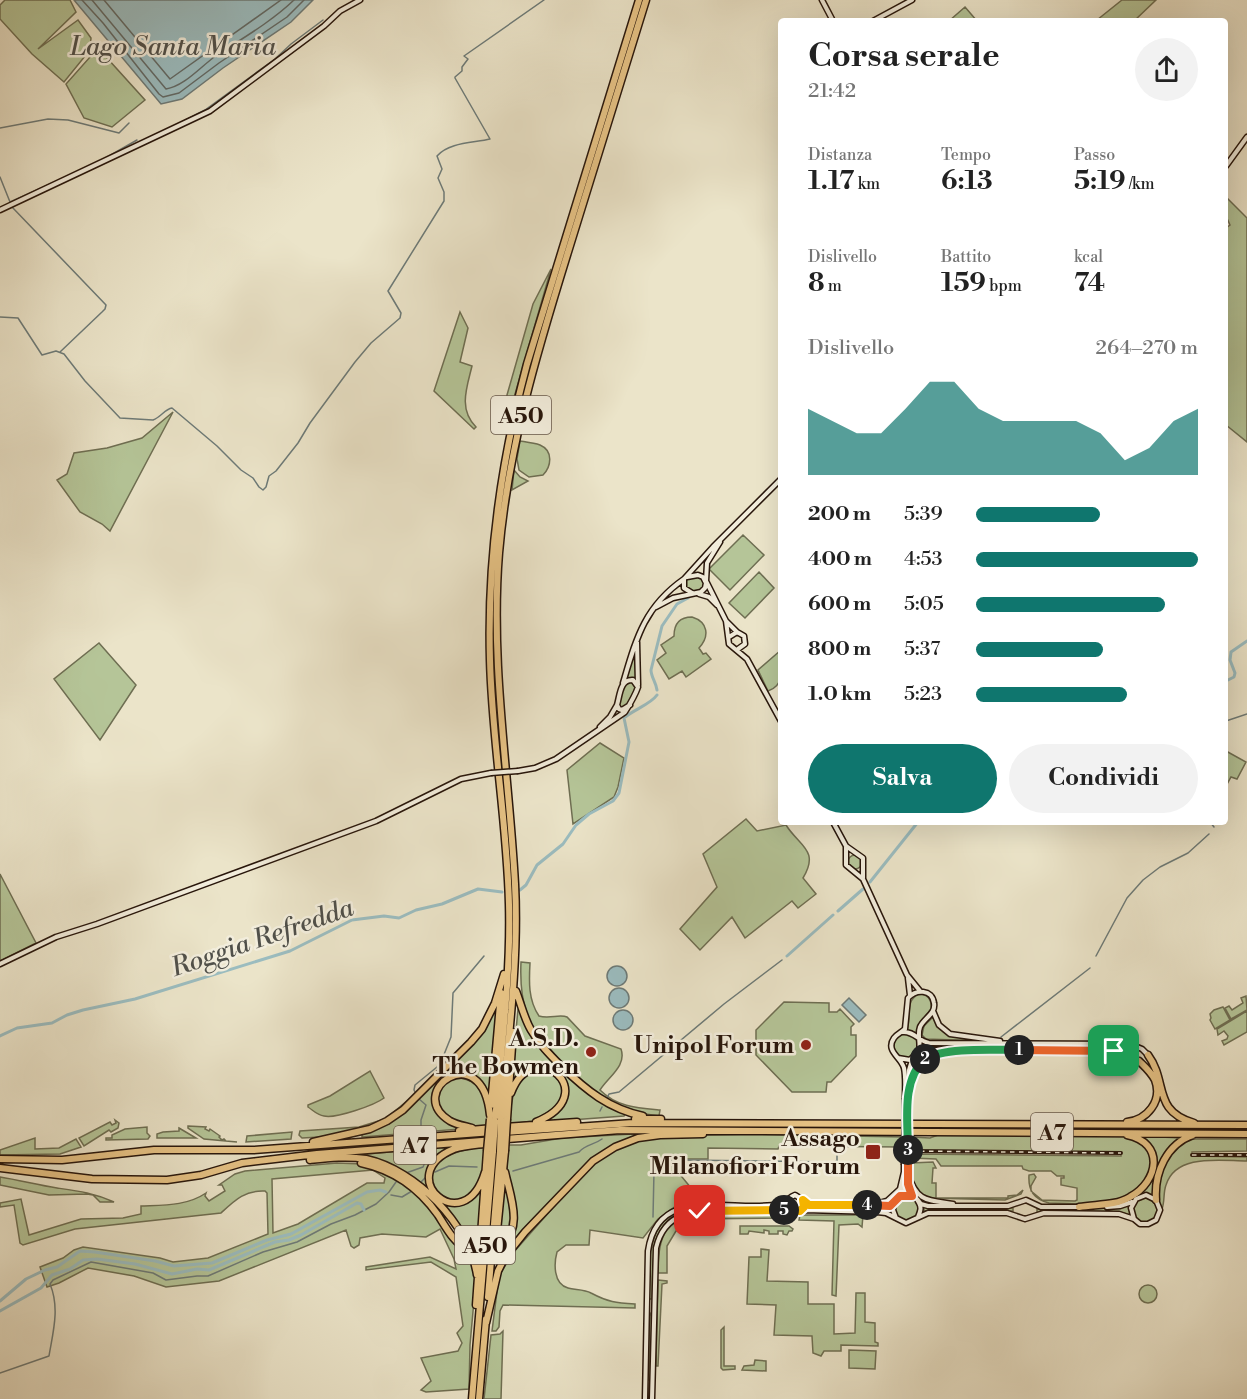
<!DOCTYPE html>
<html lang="it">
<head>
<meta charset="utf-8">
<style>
  body { margin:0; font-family:"Libre Bodoni",serif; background:#f2f2f2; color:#222; height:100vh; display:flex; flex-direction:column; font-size:22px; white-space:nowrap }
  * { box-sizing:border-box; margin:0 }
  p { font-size:20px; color:#767676 }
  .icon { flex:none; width:33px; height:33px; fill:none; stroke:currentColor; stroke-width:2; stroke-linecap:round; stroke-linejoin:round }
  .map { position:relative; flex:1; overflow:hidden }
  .drawer { position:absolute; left:778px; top:18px; width:450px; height:807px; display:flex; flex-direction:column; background:#fff; border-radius:6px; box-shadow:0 6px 24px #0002 }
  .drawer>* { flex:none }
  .pin { position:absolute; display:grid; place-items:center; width:51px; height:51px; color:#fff; margin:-26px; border-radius:12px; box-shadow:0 3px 9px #0006 }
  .km { position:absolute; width:30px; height:30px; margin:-15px; border-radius:50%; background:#222; color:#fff; font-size:16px; line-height:30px; text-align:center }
  .round { display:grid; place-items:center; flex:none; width:63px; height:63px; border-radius:32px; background:#f2f2f2 }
  .overview { display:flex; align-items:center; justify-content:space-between; height:102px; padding:0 30px }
  h1 { font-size:33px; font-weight:700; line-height:45px }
  .metrics { display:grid; grid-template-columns:repeat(3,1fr); gap:9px; height:102px; padding:6px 30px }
  .metrics div { display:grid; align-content:center }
  .metrics b { font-size:26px; font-weight:700 }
  .metrics small { font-size:16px; font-weight:400 }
  .metrics p { font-size:16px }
  .chart { height:168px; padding:12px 30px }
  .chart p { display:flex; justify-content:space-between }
  .chart svg { width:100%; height:108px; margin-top:6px; fill:#0f766e; opacity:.7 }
  .button { display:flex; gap:12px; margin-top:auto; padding:12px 30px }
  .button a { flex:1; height:69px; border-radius:36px; background:#0f766e; color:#fff; font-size:24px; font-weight:700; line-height:69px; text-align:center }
  .button a+a { background:#f2f2f2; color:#222 }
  ul { padding:0 30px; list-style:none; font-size:20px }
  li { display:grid; grid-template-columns:96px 72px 1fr; align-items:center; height:45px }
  li i { height:15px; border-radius:8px; background:#0f766e }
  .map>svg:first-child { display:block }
  .green { fill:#b5c598; stroke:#6e6e52; stroke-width:1.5; fill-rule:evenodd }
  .water { fill:#9bbcbf; stroke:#6d7a77; stroke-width:1.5 }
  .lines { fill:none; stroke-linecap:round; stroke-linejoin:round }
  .shore { stroke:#626965; stroke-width:1.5 }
  .stream { stroke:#6d7a77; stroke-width:1.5 }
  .canal { stroke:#9bbcbf; stroke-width:3 }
  .highway-tunnel { stroke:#c4bba3; stroke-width:6; stroke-dasharray:6 3; stroke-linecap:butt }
  .secondary-casing { stroke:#28160b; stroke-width:7 }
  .highway-casing { stroke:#28160b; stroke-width:9 }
  .secondary { stroke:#f2eddc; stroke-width:4 }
  .highway { stroke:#e6c284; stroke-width:6 }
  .rail-casing { stroke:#28160b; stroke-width:4 }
  .rail { stroke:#f2eddc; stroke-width:1.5; stroke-dasharray:4.5; stroke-linecap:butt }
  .secondary-bridge-casing { stroke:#28160b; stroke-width:7; stroke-linecap:butt }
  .highway-bridge-casing { stroke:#28160b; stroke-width:9; stroke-linecap:butt }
  .secondary-bridge { stroke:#f2eddc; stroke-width:4 }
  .highway-bridge { stroke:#e6c284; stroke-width:6 }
  .split-1-casing { stroke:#fff; stroke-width:12 }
  .split-2-casing { stroke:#fff; stroke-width:12 }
  .split-3-casing { stroke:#fff; stroke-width:12 }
  .split-4-casing { stroke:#fff; stroke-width:12 }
  .split-5-casing { stroke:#fff; stroke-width:12 }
  .split-6-casing { stroke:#fff; stroke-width:12 }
  .split-1 { stroke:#f0652b; stroke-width:8 }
  .split-2 { stroke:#22a559; stroke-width:8 }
  .split-3 { stroke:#22a559; stroke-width:8 }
  .split-4 { stroke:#f0652b; stroke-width:8 }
  .split-5 { stroke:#f5b400; stroke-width:8 }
  .split-6 { stroke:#f5b400; stroke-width:8 }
  .poi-dot { fill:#8f2418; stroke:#f2eddc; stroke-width:2 }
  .labels { text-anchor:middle; stroke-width:5; stroke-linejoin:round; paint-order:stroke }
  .shield { fill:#f2eddc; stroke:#65564a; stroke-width:1.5 }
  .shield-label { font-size:22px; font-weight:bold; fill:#28160b }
  .poi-label { font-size:24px; font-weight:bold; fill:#28160b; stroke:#f2eddc; text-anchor:end }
  .water-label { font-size:26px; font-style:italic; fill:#50504a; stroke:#f2eddc }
</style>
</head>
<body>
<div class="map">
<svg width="1247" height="1399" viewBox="0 0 1247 1399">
  <rect width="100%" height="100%" fill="#ebe4c9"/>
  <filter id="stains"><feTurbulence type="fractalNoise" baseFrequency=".00333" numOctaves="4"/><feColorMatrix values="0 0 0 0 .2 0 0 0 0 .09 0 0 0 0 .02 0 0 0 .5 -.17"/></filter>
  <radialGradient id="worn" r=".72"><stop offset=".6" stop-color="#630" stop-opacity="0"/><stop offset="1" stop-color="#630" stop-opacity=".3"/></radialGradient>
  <path class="green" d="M5,0H70L76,12L38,49L78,20L91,38L90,50L64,82L32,54L0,19V5Z
    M1122,0H1156L1134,21L1097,20Z
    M965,7L977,21H949Z
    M98,48L145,100L112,127L84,118L66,84Z
    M1228,199L1247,218V442L1226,425V228L1230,225L1226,216V200Z
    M551,269L509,415L506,402L507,395L533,304Z
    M460,312L468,328L460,362L472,366C467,387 458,409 476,427L474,429L434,391Z
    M173,412L110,531L102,524L80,512L57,480L67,474L74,453L107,448L142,438Z
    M520,441C526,442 534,443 540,445C554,451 551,467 543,475L529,477L519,470L517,459Z
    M514,470L520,477L528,481L512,490Z
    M743,535L764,555L730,590L709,569Z
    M759,572L774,588L745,618L729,603Z
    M698,577L704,581L703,587L701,590L690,591L686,588L685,583L687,579Z
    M692,617C708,622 710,636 699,648L703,654L706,653L711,659L686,677L682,671L669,679L657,660L666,653L661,645L674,636C674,624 680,617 692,617Z
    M99,643L136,685L100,740L54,679Z
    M634,649L637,680L626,679Z
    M781,650C782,666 786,685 768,691L758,670Z
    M631,681L636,689L632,699L622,709L619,704L624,684Z
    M600,743L624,758L618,787L614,797L573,824L567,770Z
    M1226,751L1246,762L1237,779L1231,777L1226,786Z
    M746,819L757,831L786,825C799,846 820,850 803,878L816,894L798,908L792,901L745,938L732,917L700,950L680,929L717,887L703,854Z
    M848 862a7 7 0 1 1 14 0a7 7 0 1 1-14 0Z
    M0,874L36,943L0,961Z
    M521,962L530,963C529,981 528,1000 539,1016C549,1019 560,1014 567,1017L585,1036L621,1049C627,1066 608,1077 600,1090C617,1107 637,1108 660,1110L659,1116C614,1112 591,1091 560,1061C550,1051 536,1039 531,1026C522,1004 520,985 521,962Z
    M919,994C928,994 932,1000 931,1009L920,1022L917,1033L907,1030C912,1016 904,1001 919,994Z
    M1246,996L1247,1010L1231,1019L1225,1008L1229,1006L1232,1010L1243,1003L1241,998Z
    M784,1002L829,1003V1012H837L840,1009L854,1024L851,1027V1035H856V1056L831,1082H827L826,1092H792L756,1055V1030Z
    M497,1004L490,1098C478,1075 454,1058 436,1087C438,1117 436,1113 460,1129L362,1137V1134L387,1123L472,1044Z
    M1223,1007L1230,1020L1215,1029L1210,1020L1211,1018L1210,1014L1214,1010Z
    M518,1009H519C527,1022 534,1038 543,1050C564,1076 595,1101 625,1114L624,1116L544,1122C587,1098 560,1054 532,1067C524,1071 518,1079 511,1085Z
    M1247,1011V1032L1224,1045L1222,1041L1227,1039L1228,1036L1224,1031L1218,1035L1217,1029Z
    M933,1017C943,1041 965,1036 986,1041L926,1039L922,1035L924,1026Z
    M894 1046a12 12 0 1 1 24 0a12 12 0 1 1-24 0Z
    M546,1069C564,1079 565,1086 559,1105L534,1121L509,1124C511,1097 514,1074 546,1069Z
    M370,1071L384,1098C375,1105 335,1119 324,1116C317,1115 314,1111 308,1107V1105L330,1096Z
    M456,1077C483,1080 489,1102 488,1126C481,1126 474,1127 468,1126C452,1122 426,1103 443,1084C446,1081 452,1079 456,1077Z
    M412,1097L413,1098C380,1129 345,1136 302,1138L299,1135L300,1131L359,1127L385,1119Z
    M115,1120L119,1123L118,1128L111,1132L109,1130L84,1146L79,1138L110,1122L112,1125L116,1123Z
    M188,1126L206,1127L205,1129L209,1131L210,1129L220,1136L219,1137L222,1140L224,1139L226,1141L237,1142L204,1139L188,1128Z
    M147,1127V1133L150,1136L148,1139L106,1140V1138H112V1135L125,1129Z
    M179,1128L196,1138H157V1134L163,1132L179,1131Z
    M292,1132L291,1139L246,1142L247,1136Z
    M651,1133L602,1152L497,1265L498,1251L512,1238L516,1220L507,1167V1145H521L562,1138Z
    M753,1134L902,1137V1147L779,1146L778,1149L708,1148V1159H678L677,1171L701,1200L680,1203L658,1219L643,1238L590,1230L589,1245H566L557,1252C554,1263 553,1284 568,1288C575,1290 584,1289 591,1293C608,1302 616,1303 635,1304V1308L503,1305L500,1311L499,1327L496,1331H492L499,1276L513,1253L587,1169L610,1152L632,1142L661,1136Z
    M938,1135L1122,1136C1162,1141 1158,1180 1128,1197C1108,1208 1071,1203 1049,1203C1034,1199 1028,1191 1029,1175L1034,1174L1036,1177L1031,1186V1191L1042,1200L1075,1201L1077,1200V1188L1061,1185V1178H1064V1176H1057L1051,1171H1029L1023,1169L1022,1166H941L936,1159L911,1158V1154L1121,1156V1152L911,1150V1137L930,1138Z
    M1140,1136L1181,1138L1168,1151L1154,1195L1139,1194L1125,1204L1124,1202C1137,1195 1162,1181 1154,1162C1150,1153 1143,1145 1140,1136Z
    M35,1138V1149L59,1148L76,1139L81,1147L60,1154L0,1155V1150Z
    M1190,1139H1247V1151L1192,1152V1156L1247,1157V1161C1221,1161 1176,1153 1166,1185C1163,1193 1165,1201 1162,1209L1158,1199V1189L1165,1162L1175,1147Z
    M458,1146L437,1159L427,1183C432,1202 452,1213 469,1200C474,1197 479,1191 483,1186L478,1250L473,1249L458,1223L423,1187L344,1154H367Z
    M485,1146C484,1173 478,1208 442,1198C439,1194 433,1187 432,1182C425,1155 469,1149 485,1146Z
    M933,1162L936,1168H933L932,1183H936V1198H1008V1196L1017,1195L1023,1190L1021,1194L1005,1200L930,1198L929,1203L926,1202L911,1187V1163Z
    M337,1163L363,1164L375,1168L412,1188L469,1253L476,1278L470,1345L469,1389L426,1392L421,1390L431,1381L421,1358L458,1351L462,1343L457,1333L463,1326L456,1277L431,1262L366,1270V1267L430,1257L456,1269L454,1259L440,1229L426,1237L382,1234L360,1238L359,1245L354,1248L351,1246L346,1230L219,1281L166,1287L134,1276L88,1268L59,1283L47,1287L40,1267L63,1258L74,1250L83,1247L160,1258L173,1262L208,1258L268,1234L267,1193L265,1191C245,1190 235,1200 221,1213L75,1229L23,1245L20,1243L14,1205L0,1207V1203L21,1199L29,1235L81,1219L123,1218L141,1214V1206C164,1205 187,1206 206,1193L205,1196L209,1201L225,1191L222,1185H219L235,1174L245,1171ZM373,1170L385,1178L384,1183H367L298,1224L273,1233L272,1179Z
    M0,1177C19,1180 38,1185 57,1188C78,1191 94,1193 114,1202H100L93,1195L87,1194L49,1195L0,1185Z
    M504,1178L513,1218L509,1235L498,1247Z
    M894 1209a12 12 0 1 1 24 0a12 12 0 1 1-24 0Z
    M1133 1210a12 12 0 1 1 24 0a12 12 0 1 1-24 0Z
    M805,1204L809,1207L890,1208L889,1210L805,1208Z
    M1130,1205V1215L1120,1212H1037V1209L1115,1208Z
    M721,1206L722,1210C711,1209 699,1208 688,1210C648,1218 653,1268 652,1299H649C649,1267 644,1222 683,1209C695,1205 708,1206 721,1206Z
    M924,1207L1013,1208V1211H924Z
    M787,1213L792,1215L791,1218L688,1219L686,1228L676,1231L667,1246V1273H658C658,1244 661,1223 692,1215Z
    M800,1215H863L862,1227L858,1224L839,1225L836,1296L832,1295L834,1221L799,1220Z
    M740,1226H789L793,1229L792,1231H789L787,1235L783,1234V1231H778V1234H769V1231L764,1230V1233L749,1231L748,1234H740Z
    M761,1249L769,1250L767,1281L808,1282V1304H834V1334L855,1333L856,1293H865V1322L875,1323V1342L878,1343V1346L841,1345V1351H824L821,1356L813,1353L812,1336L774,1335L776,1305L747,1304L749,1257H761Z
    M658,1280L667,1281V1283L662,1284L658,1366H656Z
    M1139 1294a9 9 0 1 1 18 0a9 9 0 1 1-18 0Z
    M650,1313L652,1316L650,1380H648Z
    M724,1327V1366H735V1369L723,1370L721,1368V1330Z
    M503,1331L501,1399H484L491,1335L500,1334Z
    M849,1350L876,1351L875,1369L849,1368Z
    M755,1360L766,1361V1371L742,1370L744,1366L754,1365Z"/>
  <path class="water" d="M74,0H313L291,22L223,68L182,99L161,104Z
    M607 976a10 10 0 1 1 20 0a10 10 0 1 1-20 0Z
    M609 998a10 10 0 1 1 20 0a10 10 0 1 1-20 0Z
    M849,998L866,1015L859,1022L842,1005Z
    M613 1020a10 10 0 1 1 20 0a10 10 0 1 1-20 0Z"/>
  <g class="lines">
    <path class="shore" d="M82,0L103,23L159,94L163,97L179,93L219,63L287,17L304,0
      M92,0L166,89C185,86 201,66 217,55C243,38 271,22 294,0
      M104,0L170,79L281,0"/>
    <path class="stream" d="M0,128L48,119L68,120L119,133L129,123
      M162,132L205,110L275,59L291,44L323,20
      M102,160L137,140
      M0,177L10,202L79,171
      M12,207L106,305L105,309L102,312L60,352
      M0,317L18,318L42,355L56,351L64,354L85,381L120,418L153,420C161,417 165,409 172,408L217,446L241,470L253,478L259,487L263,490L266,487L269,476L276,471L298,443L310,423L355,362L371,343L400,318L401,313L388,291L444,201V192L438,178L442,169L437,156C449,142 474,143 490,139L455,78V77L462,71V67L468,59L464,56L544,0
      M1226,721L1247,714
      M1210,822L1214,827
      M1096,956L1127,898L1143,880L1160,867L1188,853L1209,834
      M1001,1037L1090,968
      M416,1094L414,1090L415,1085L437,1067L443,1057L451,1037L453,993L484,956
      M419,1099L426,1105L421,1120V1132
      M606,1100L609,1094L619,1092L724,1004L782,960
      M600,1111L602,1107
      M680,1160L834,1162L837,1161V1156
      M513,1171L579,1152C586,1144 594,1145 602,1139
      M435,1172L449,1166L477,1167
      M406,1173L423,1167L426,1160L424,1149
      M420,1183L426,1177
      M391,1195L402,1197L412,1191
      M653,1217L654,1171C659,1162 667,1162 677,1160
      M0,1373L49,1356C53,1332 60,1308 50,1284L53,1280L91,1262L153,1273L166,1280L197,1276H208L263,1252L297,1242L331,1224L355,1215L376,1204L389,1192L396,1182"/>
    <path class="canal" d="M1226,681L1234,677L1235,673L1230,660L1231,652L1247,641
      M657,690C656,682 651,677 651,670L662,626L677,604L688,598
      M870,882L918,822
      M520,890L526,885L537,865L563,844L576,825L589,814L613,801L619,793L629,742L624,718C633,710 651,704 657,695
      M838,911L863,889
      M787,956L833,915
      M0,1036L17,1028L52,1023L67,1015L83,1010L135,999L290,951L352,920L384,916L399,918L416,910L442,904L478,889L502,892
      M0,1301L26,1279L45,1270L57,1267L80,1251L95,1252L155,1261L174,1266L212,1263L267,1240L291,1234L367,1192L380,1190L386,1192
      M0,1311L41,1288L52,1275L70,1269L83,1260L97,1259L135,1264L172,1274L197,1269L209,1270L275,1242L289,1240L301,1235L357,1203L361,1204L364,1210"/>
    <path class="highway-tunnel" d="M469,1251L483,1254L499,1249"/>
    <g class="secondary-casing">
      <path id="secondary" d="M822,0L833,21
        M873,21L912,0
        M1226,166L1247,137
        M0,210L210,111L324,26L340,11L360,0
        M720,542L707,563L706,581L726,621L737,632
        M692,593L684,588V579L713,547L782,478
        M699,594L709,597L717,605
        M656,607L673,598L701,592L705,588L706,583L703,577L698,575L687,577
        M726,621L729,644L747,659L782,723
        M729,637L737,632L744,636L745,644L738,649
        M637,642L638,685
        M623,683C636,639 644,607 684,579
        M600,727L610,717L617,705
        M518,771L535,768L556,759L625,712C630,704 635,696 638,687L633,680C620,679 620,695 617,705L619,709L622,710L630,705
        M833,822L846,846L863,858V878
        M846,846V865L863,879L907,975L920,991
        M0,964L56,937L97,924L376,821L461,779L491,773
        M908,978L910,995
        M933,1011L939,1025L950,1034L1000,1041
        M903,1032C914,1031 918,1041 929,1043L1130,1044L1142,1049L1148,1055
        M918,1053L929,1050L1114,1051L1128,1053L1139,1061
        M898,1058L910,1060L919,1051C921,1043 917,1035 920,1027C924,1018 936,1014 934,1003C932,989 916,989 908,998L905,1029C902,1032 897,1034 894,1038C885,1051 901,1057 904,1068C906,1077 905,1089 905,1098
        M909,1087V1070L912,1060
        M909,1093C914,1075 917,1058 939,1053C945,1052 952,1053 958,1052
        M908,1165V1184L912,1195
        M908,1174C917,1202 927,1200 953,1204
        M900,1196L904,1189V1165
        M917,1199L921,1204L928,1206H1008L1026,1200L1041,1207H1078
        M804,1200L809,1205L882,1206C885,1206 889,1206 891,1204C899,1200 911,1185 919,1203C922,1208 920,1212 918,1217
        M894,1202L893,1210L896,1218
        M876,1204L887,1201L900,1189L904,1172
        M1107,1207L1120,1206L1132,1202
        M645,1399L648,1251C658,1181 735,1214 780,1204C786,1203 789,1197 795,1195L803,1200L804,1206L801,1210
        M652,1399L656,1248C665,1210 695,1211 726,1211C744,1211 761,1212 778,1212C789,1209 793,1212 805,1210L877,1212L886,1213L906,1223L928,1213H1007L1025,1219L1044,1213L1119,1214L1134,1219L1140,1224H1148L1156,1220L1160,1210L1156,1200L1146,1195L1136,1199L1131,1208L1134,1219"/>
    </g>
    <g class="highway-casing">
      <path id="highway" d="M516,991C521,1004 524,1018 531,1030C539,1044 550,1055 561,1066C586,1090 609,1109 643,1116
        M1148,1055C1168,1082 1152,1111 1194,1123
        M511,1093C533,1033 605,1094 536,1122
        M491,1105L501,993
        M501,1119C508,1041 519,962 515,884C509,773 490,664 499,553C508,448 537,352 568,252C594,168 620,84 646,0
        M507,1119L513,1032
        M635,1119H661
        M495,1121C501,1049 511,976 509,904C507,822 492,741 490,660C487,559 501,461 527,364L639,0
        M1127,1122C1147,1120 1163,1101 1155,1080C1151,1072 1145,1067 1139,1061
        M504,1127L577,1122
        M472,1128C465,1126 457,1125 450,1121C403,1092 482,1036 490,1115
        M459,1131L493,1128
        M503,1132L633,1123L1247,1125
        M313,1142L370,1129L387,1121L403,1110L471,1042L482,1029L495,1003L504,974
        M0,1159L62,1160L154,1150H253L493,1132
        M310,1160C329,1158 347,1156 366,1159C416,1170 469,1224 477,1275
        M361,1163C394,1170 419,1188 438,1215C447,1229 454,1243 469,1251
        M0,1168L92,1179L167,1180L201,1175L242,1163L317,1154L620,1130L1247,1134
        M485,1172C464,1242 391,1175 454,1149C466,1145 479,1145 491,1143
        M1156,1200C1154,1172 1167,1144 1193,1135
        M1079,1207C1096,1204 1115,1206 1130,1197C1159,1181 1165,1143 1127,1135
        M497,1231L505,1151
        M499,1249C524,1228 511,1199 505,1172
        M488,1297L500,1151
        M476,1305L487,1151
        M486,1323L498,1271L505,1257L525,1232L593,1161L615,1147L638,1138L660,1135L703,1134
        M472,1399L493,1151
        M479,1399L486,1319"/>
    </g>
    <use href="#secondary" class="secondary"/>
    <use href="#highway" class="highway"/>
    <g class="rail-casing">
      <path id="rail" d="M902,1151L1121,1153
        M1192,1155H1247"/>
    </g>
    <use href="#rail" class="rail"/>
    <g class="secondary-bridge-casing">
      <path id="secondary-bridge" d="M491,773L518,771
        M904,1165L905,1098
        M908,1165L909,1098"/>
    </g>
    <g class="highway-bridge-casing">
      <path id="highway-bridge" d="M487,1151L490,1119
        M493,1151L495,1121
        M500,1151L501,1119
        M505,1151L507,1119"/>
    </g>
    <use href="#secondary-bridge" class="secondary-bridge"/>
    <use href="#highway-bridge" class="highway-bridge"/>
  </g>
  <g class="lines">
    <g class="split-1-casing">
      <path id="split-1" d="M1019,1050L1114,1051"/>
    </g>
    <g class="split-2-casing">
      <path id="split-2" d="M925,1059C944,1047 994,1050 1019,1050"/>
    </g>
    <g class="split-3-casing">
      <path id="split-3" d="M908,1150C908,1122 901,1080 925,1059"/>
    </g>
    <g class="split-4-casing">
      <path id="split-4" d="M867,1205L890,1206L900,1196H912L908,1184V1150"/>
    </g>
    <g class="split-5-casing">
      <path id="split-5" d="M784,1210L800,1211L804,1207L803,1200L809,1205H867"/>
    </g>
    <g class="split-6-casing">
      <path id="split-6" d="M700,1211L784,1210"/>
    </g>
    <use href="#split-1" class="split-1"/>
    <use href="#split-2" class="split-2"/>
    <use href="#split-3" class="split-3"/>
    <use href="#split-4" class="split-4"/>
    <use href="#split-5" class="split-5"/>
    <use href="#split-6" class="split-6"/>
  </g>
  <g class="poi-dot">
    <circle cx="806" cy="1045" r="6"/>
    <circle cx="591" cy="1052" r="6"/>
    <rect x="865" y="1144" width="16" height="16" rx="3"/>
  </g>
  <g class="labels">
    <g class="shield">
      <rect x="491" y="396" width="60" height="38" rx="4.5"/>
      <rect x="1031" y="1113" width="42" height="38" rx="4.5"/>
      <rect x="394" y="1126" width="42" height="38" rx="4.5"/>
      <rect x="455" y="1226" width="60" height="38" rx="4.5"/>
    </g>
    <g class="shield-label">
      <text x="521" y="423">A50</text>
      <text x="1052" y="1140">A7</text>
      <text x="415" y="1153">A7</text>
      <text x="485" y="1253">A50</text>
    </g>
    <g class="poi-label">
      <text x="579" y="1046">A.S.D.<tspan x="579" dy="28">The Bowmen</tspan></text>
      <text x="794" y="1053">Unipol Forum</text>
      <text x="860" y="1146">Assago<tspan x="860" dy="28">Milanofiori Forum</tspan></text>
    </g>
    <g class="water-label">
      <text x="173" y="55">Lago Santa Maria</text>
      <text transform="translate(262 937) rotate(-19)" y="9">Roggia Refredda</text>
    </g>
  </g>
  <rect width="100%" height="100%" filter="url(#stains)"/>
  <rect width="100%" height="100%" fill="url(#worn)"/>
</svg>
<div class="pin" style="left:1114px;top:1051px;background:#1e9e55"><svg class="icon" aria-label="arrive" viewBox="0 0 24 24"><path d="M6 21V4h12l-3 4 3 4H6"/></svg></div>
<div class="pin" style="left:700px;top:1211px;background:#d93025"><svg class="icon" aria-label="check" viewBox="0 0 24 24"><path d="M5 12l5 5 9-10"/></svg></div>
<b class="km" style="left:1019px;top:1050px">1</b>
<b class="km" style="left:925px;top:1059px">2</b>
<b class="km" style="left:908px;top:1150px">3</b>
<b class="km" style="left:867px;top:1205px">4</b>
<b class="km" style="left:784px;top:1210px">5</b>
<section class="drawer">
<div class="overview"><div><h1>Corsa serale</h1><p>21:42</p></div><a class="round"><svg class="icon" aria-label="share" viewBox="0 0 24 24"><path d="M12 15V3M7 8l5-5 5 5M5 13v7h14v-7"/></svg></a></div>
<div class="metrics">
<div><p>Distanza</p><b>1.17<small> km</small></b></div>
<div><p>Tempo</p><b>6:13</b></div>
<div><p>Passo</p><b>5:19<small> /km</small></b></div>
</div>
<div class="metrics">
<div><p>Dislivello</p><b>8<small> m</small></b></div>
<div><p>Battito</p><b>159<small> bpm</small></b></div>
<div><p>kcal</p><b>74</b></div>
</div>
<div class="chart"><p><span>Dislivello</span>264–270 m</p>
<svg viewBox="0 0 160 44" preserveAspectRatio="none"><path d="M0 44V17L10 22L20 27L30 27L40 17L50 6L60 6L70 17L80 22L90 22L100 22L110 22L120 27L130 38L140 33L150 22L160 17V44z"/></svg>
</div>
<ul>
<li><b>200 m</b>5:39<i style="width:56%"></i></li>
<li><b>400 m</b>4:53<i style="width:100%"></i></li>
<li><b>600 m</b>5:05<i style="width:85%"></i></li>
<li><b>800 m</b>5:37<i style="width:57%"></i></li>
<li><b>1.0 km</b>5:23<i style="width:68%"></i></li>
</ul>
<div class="button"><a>Salva</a><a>Condividi</a></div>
</section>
</div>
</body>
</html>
